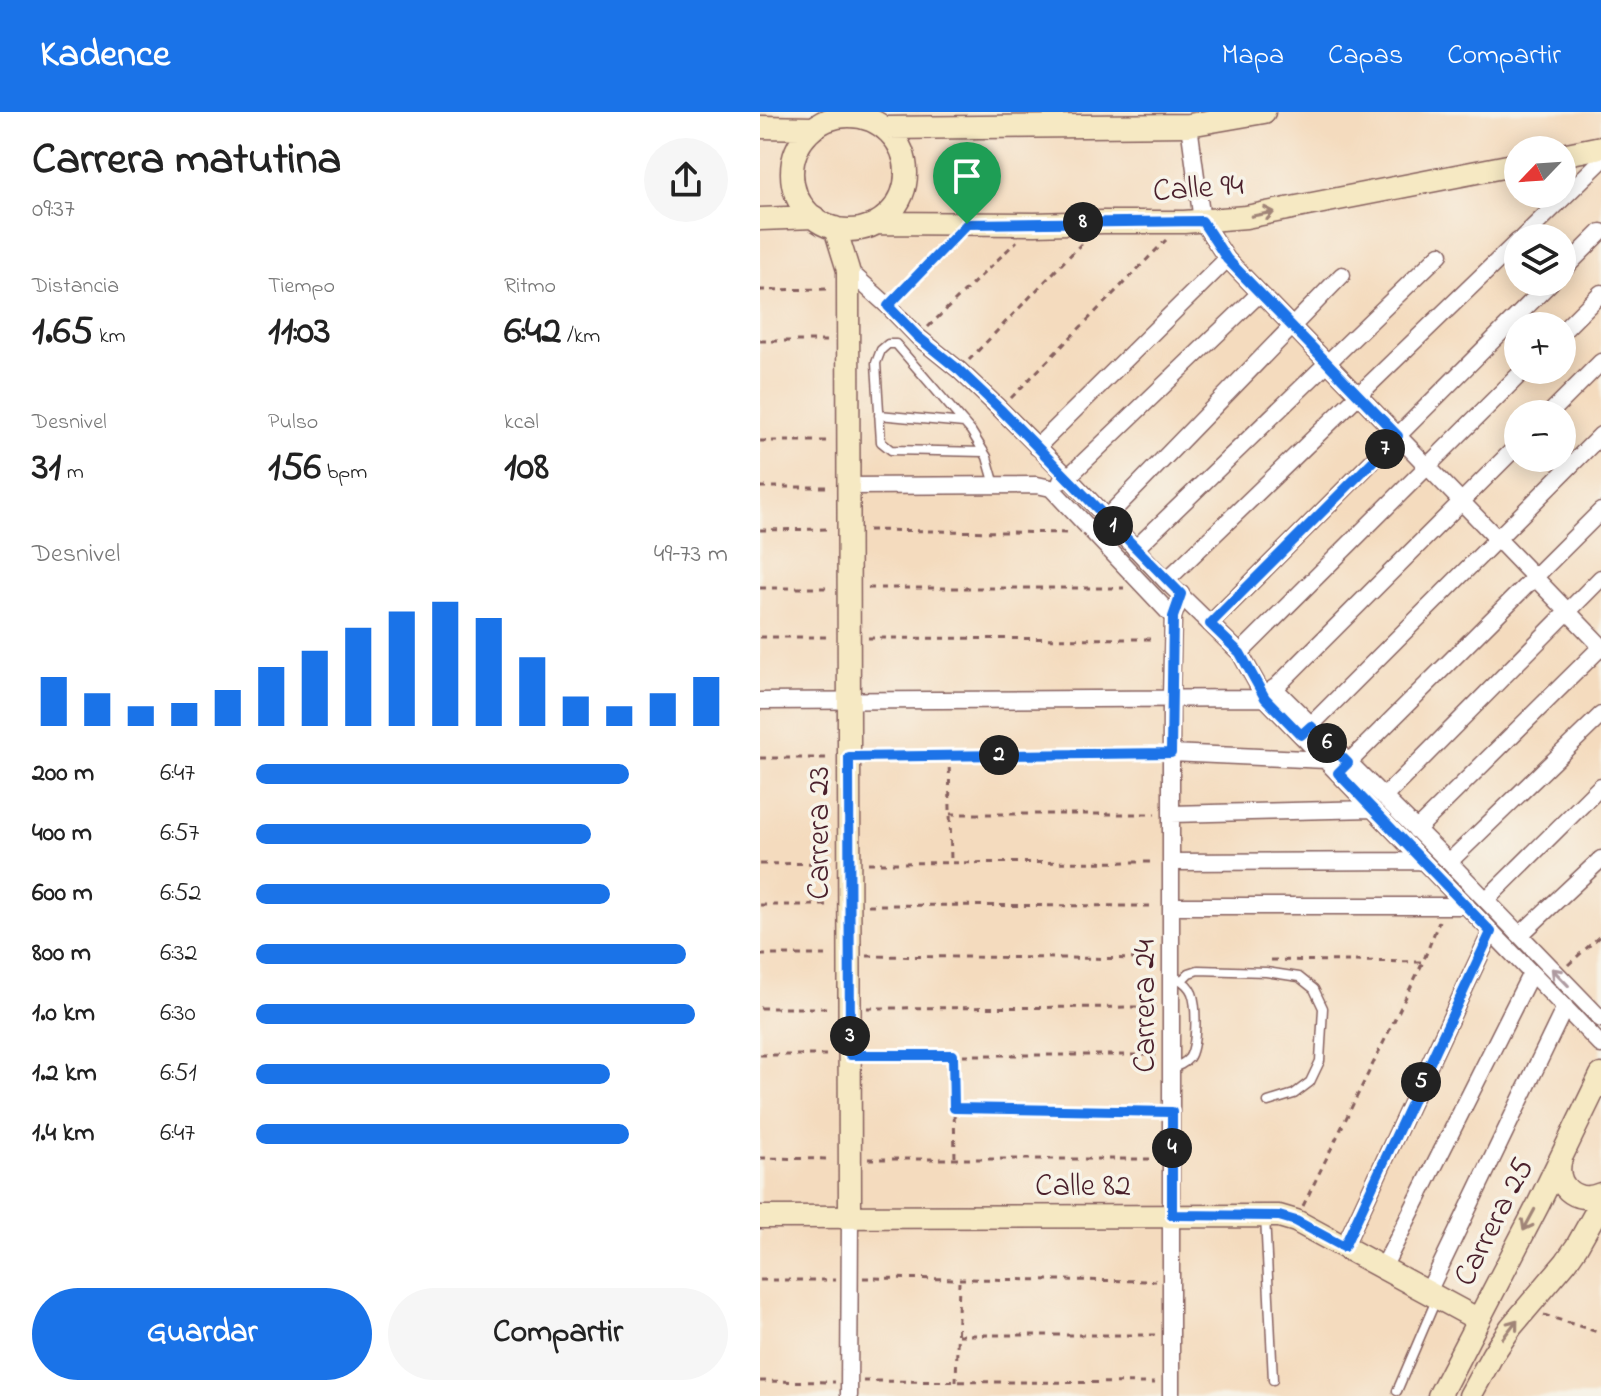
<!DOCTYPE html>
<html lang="es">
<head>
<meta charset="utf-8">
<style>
  body { margin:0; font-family:"Indie Flower",sans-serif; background:#f6f6f6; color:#222; height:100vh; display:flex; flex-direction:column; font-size:30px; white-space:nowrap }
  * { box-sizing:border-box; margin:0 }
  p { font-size:26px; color:#767676 }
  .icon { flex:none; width:44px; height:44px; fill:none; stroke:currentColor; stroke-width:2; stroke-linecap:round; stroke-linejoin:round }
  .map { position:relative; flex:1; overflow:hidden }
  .details { display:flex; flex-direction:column; background:#fff; width:760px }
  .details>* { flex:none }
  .needle { width:52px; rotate:245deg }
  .fabs { position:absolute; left:744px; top:24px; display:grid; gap:16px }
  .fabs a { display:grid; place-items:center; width:72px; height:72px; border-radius:50%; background:#fff; box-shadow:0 4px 20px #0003; font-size:40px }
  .pin { position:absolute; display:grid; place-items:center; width:68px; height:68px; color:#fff; margin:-82px -34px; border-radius:50% 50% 50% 0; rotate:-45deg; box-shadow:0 0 8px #0007 }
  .pin .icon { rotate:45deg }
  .km { position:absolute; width:40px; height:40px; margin:-20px; border-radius:50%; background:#222; color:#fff; font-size:22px; line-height:40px; text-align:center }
  .round { display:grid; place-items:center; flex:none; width:84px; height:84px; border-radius:42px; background:#f6f6f6 }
  .headline { display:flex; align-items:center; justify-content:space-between; height:136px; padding:0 32px }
  h1 { font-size:44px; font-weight:700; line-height:60px }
  .stats { display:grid; grid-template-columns:repeat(3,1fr); gap:12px; height:136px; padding:8px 32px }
  .stats div { display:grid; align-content:center }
  .stats b { font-size:40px; font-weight:700 }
  .stats small { font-size:22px; font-weight:400 }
  .stats p { font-size:22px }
  .chart { height:224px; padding:16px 32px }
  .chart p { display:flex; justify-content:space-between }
  .chart svg { width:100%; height:144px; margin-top:8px; stroke:#1a73e8; stroke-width:6 }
  .button { display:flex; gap:16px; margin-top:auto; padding:16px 32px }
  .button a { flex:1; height:92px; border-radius:48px; background:#1a73e8; color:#fff; font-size:32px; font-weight:700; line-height:92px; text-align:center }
  .button a+a { background:#f6f6f6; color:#222 }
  ul { padding:0 32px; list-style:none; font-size:26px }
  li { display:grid; grid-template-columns:128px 96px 1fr; align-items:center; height:60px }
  li i { height:20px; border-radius:10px; background:#1a73e8 }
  header { display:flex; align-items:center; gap:48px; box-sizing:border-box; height:112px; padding:0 40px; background:#1a73e8; color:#fff }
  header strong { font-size:38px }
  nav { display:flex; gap:44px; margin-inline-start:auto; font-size:28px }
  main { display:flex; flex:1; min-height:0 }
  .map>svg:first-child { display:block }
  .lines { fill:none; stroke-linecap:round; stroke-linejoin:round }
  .lane-casing { stroke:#86615e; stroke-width:11 }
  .street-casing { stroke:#86615e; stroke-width:19 }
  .secondary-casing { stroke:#86615e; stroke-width:25 }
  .path { stroke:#86615e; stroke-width:3; stroke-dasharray:6 6; stroke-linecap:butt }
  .lane { stroke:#fff; stroke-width:8 }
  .street { stroke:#fff; stroke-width:16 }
  .secondary { stroke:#f6e9c3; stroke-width:22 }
  .oneway { stroke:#a08477 }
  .oneway2 { stroke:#ae9aa0 }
  .route-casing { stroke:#fff; stroke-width:16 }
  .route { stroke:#1a73e8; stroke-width:10 }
  .labels { text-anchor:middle; stroke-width:7; stroke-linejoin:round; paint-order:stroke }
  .street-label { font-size:32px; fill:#4a1f2b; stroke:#f7f3e8 }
</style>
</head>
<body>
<header>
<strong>Kadence</strong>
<nav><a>Mapa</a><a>Capas</a><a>Compartir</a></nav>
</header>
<main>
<section class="details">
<div class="headline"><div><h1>Carrera matutina</h1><p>09:37</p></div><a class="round"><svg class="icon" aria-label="share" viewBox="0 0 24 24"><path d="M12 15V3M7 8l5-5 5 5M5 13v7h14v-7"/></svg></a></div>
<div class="stats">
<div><p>Distancia</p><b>1.65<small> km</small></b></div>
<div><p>Tiempo</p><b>11:03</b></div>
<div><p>Ritmo</p><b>6:42<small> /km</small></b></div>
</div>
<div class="stats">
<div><p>Desnivel</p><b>31<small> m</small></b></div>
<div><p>Pulso</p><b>156<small> bpm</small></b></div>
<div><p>kcal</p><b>108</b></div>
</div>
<div class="chart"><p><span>Desnivel</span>49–73 m</p>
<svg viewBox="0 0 160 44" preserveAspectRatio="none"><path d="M5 44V29M15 44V34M25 44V38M35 44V37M45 44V33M55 44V26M65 44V21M75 44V14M85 44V9M95 44V6M105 44V11M115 44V23M125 44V35M135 44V38M145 44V34M155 44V29"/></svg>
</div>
<ul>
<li><b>200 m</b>6:47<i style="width:79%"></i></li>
<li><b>400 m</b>6:57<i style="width:71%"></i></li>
<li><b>600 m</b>6:52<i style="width:75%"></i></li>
<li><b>800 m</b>6:32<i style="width:91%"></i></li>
<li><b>1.0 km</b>6:30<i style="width:93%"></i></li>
<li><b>1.2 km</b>6:51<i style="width:75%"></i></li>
<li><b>1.4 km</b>6:47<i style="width:79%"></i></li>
</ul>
<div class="button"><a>Guardar</a><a>Compartir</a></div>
</section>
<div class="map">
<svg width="841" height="1284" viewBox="0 0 841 1284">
  <rect width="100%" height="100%" fill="#f7f3e8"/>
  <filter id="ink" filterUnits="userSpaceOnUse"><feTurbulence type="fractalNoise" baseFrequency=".0125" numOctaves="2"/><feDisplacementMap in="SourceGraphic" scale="16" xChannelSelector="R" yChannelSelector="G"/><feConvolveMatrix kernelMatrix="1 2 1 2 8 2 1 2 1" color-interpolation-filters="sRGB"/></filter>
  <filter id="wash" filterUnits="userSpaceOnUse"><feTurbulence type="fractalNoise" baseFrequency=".006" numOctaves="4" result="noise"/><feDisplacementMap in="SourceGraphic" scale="32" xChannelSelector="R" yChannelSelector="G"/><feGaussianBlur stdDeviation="1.8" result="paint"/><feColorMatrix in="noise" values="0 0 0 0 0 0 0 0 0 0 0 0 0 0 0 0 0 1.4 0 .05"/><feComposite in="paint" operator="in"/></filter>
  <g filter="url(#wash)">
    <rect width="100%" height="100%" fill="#f4dbbe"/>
  </g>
  <g filter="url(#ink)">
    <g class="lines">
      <g class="lane-casing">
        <path id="lane" d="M119,303L204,311
          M224,340L131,338L121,330L116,251L121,238L128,232H136L211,319L227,345L235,373
          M422,868L429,861L438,858L506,860L539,865L554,877L563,896L560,949L550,970L534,982L508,990
          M412,956C418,954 424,952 429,946C437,935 437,894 432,881C429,874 425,871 419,867
          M505,1104L513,1268
          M637,1279L676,1188"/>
      </g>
      <g class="street-casing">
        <path id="street" d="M429,13L442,109L467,147L841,534
          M762,126L841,49
          M88,158L128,194L158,225L199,258L240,297L308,365L406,469L480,541L505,586L841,933
          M802,159L841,120
          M802,220L841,181
          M789,302L841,250
          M277,335L467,147
          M301,369L308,365L500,181
          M88,374L277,373L291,376L413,505
          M346,406L582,163
          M375,437L680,142
          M406,469L758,129
          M450,512L791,170
          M480,541L764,258
          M514,576L689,750L841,907
          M0,589L505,586L758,333
          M545,619L841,323
          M411,641L566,648
          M582,657L841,399
          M624,685L841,466
          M411,702L612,697
          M656,718L841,535
          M411,750L663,749
          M689,750L841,603
          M726,788L841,674
          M411,794H707
          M760,823L841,747
          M584,1135L731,820
          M623,1156L771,861
          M668,1180L805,895
          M89,1284L90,1104
          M411,1284V586L413,505L421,482"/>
      </g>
      <g class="secondary-casing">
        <path id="secondary" d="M32 61a57 57 0 1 1 114 0a57 57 0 1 1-114 0Z
          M0,15L54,16
          M125,16L429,13L504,0
          M802,43L841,35
          M0,107L54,105
          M117,111L275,112L343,110H424L486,105L758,52
          M75,116L88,158L90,1104
          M801,1046C793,1073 815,1093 841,1082
          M0,1105L519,1104L536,1109L717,1207
          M679,1284L778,1093L841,963
          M710,1284L733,1242L751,1215L806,1150L817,1134L841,1091"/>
      </g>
      <path class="path" d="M0,178L71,177
        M138,184L191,129
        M168,215L257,129
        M0,229H71
        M209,248L323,130
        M251,286L406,128
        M0,329H72
        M0,375H72
        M0,418L72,417
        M108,418L312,421
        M0,476H72
        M108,476H364
        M0,525H72
        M108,526L396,527
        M189,644L191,751
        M107,645L395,642
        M0,646H71
        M190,702H395
        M108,751L396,750
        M0,752L72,751
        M0,793H72
        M108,793L396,794
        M0,843H71
        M107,844L395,847
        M511,848L663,850
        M808,853L841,823
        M0,896H72
        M107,896L396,895
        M0,943H72
        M107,943H396
        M193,943L195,1047
        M194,996L396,999
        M0,1046L72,1047
        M108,1047H396
        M543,1094L663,850L679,809
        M103,1166L396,1169
        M0,1168H76
        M784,1203L841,1221
        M198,1223H395
        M0,1269L75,1270
        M103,1269L395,1271
        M196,1270L199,1170"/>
      <use href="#lane" class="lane"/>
      <use href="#street" class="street"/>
      <use href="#secondary" class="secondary"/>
    </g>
    <defs><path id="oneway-shaft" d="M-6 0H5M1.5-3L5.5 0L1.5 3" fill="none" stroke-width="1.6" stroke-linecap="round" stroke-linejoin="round" transform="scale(2)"/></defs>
    <g class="oneway">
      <use href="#oneway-shaft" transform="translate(503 102) rotate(-11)"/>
      <use href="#oneway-shaft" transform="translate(769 1108) rotate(118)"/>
      <use href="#oneway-shaft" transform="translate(750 1217) rotate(-52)"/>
    </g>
    <use class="oneway2" href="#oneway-shaft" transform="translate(800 865) rotate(-134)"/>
  </g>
  <g class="lines" filter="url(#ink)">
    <g class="route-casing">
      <path id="route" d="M442,109L467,147L638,324L450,512L480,541L505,586L541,623L551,614L588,651L578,661L731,820L584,1135L536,1109L519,1104L412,1103V1000L194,996L193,943H90L89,645L411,641L413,505L421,482L240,297L199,258L158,225L128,194L207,112Z"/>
    </g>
    <use href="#route" class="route"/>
  </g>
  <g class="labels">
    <g class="street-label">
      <text transform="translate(438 74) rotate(-4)" y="11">Calle 94</text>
      <text transform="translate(57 721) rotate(-90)" y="11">Carrera 23</text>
      <text transform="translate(383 894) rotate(-90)" y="11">Carrera 24</text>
      <text x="323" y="1083">Calle 82</text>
      <text transform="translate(732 1109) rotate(-63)" y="11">Carrera 25</text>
    </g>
  </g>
</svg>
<div class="fabs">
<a><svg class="needle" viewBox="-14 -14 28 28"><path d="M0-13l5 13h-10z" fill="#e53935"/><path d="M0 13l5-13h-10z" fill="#767676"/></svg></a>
<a><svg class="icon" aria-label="layers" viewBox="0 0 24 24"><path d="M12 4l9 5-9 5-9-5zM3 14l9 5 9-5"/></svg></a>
<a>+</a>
<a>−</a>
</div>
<div class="pin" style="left:207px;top:112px;background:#1e9e55"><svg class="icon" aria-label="arrive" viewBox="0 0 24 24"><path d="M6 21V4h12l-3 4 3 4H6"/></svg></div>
<b class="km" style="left:353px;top:414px">1</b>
<b class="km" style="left:239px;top:643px">2</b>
<b class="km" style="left:90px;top:924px">3</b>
<b class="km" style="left:412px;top:1036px">4</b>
<b class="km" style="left:661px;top:970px">5</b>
<b class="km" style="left:567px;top:631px">6</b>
<b class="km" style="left:625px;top:337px">7</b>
<b class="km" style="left:323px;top:110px">8</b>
</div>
</main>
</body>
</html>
